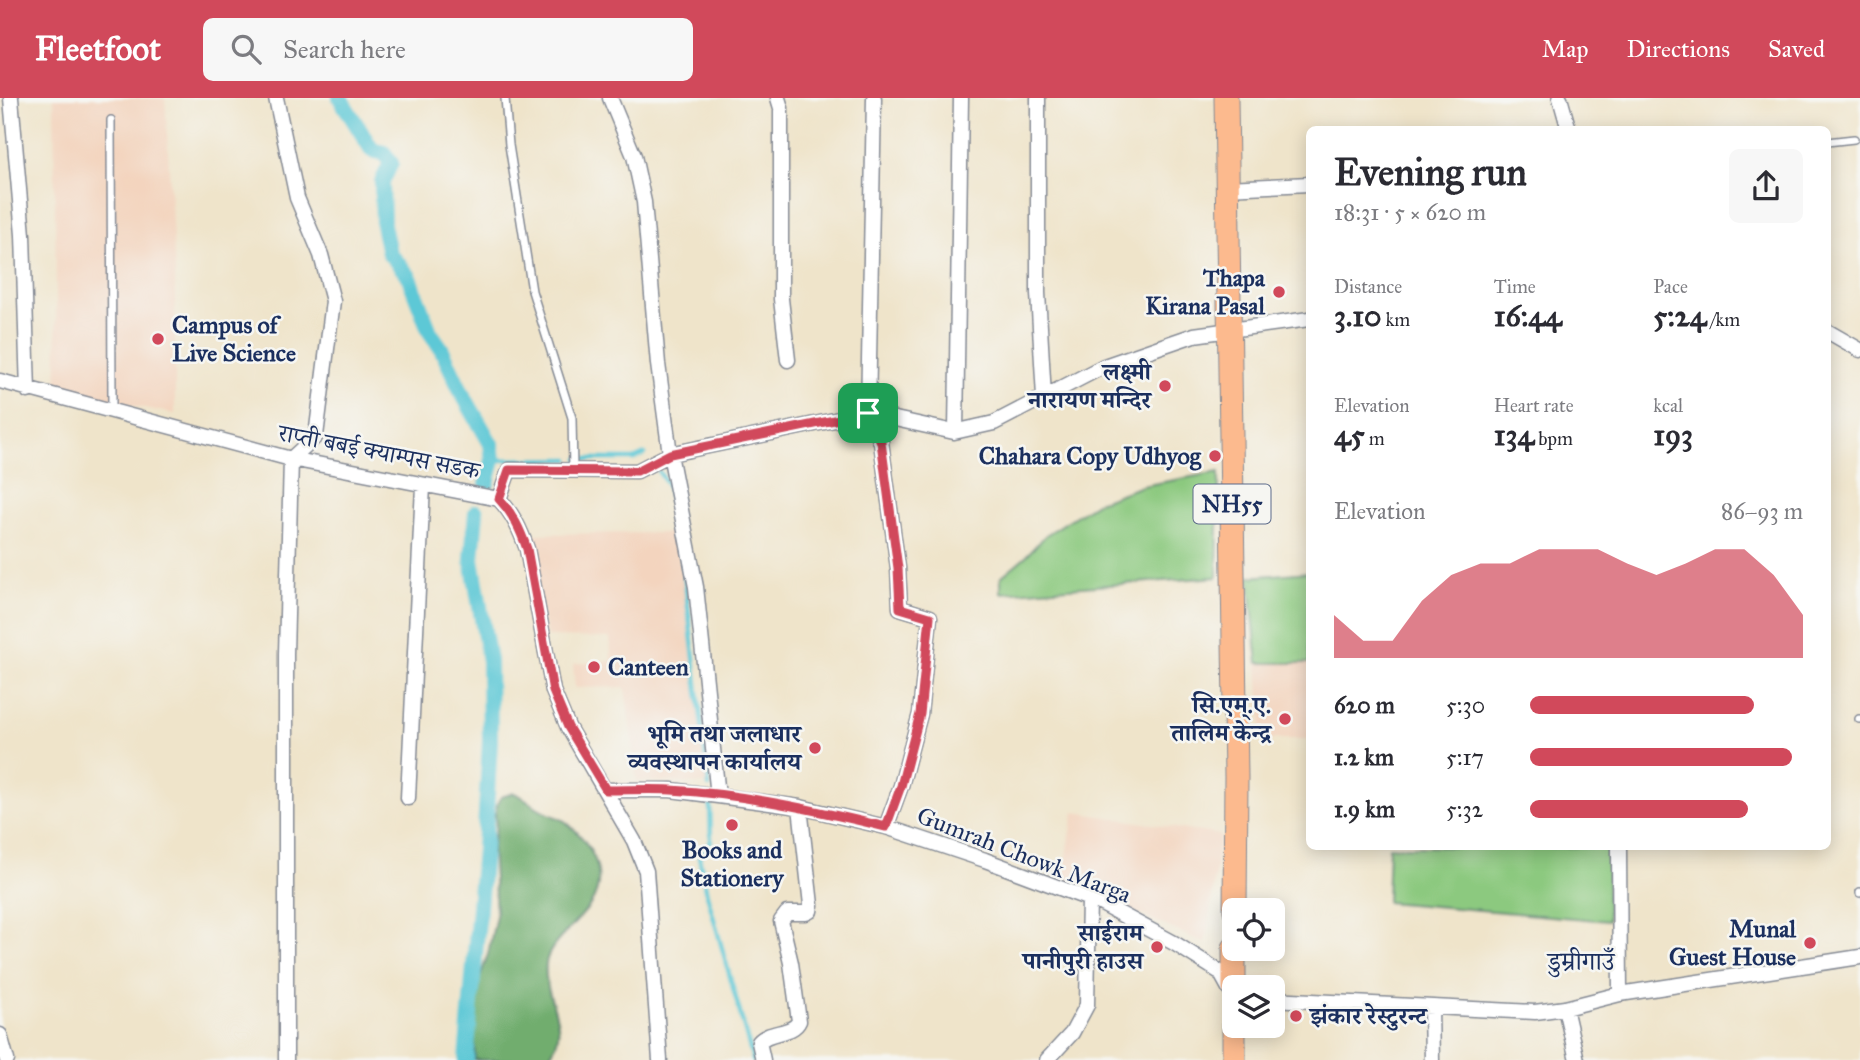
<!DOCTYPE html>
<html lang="en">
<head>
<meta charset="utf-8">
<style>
  body { margin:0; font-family:"IM FELL Great Primer","Noto Serif Devanagari",serif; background:#f7f7f7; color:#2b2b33; height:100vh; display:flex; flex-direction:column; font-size:26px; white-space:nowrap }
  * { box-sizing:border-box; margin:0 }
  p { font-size:23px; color:#7c7c81 }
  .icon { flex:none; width:38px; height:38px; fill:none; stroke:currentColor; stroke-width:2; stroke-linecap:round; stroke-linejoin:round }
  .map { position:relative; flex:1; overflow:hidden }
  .side { position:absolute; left:1306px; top:28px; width:525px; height:724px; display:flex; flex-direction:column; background:#fff; border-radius:10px; box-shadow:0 4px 18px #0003 }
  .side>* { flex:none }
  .fabs { position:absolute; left:1222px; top:800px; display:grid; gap:14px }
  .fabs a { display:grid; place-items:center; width:63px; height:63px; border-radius:10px; background:#fff; box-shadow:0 4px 18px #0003; font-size:35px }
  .pin { position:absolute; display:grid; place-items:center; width:60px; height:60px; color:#fff; margin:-30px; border-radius:14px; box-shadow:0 4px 10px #0006 }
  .round { display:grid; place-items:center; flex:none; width:74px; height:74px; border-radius:10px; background:#f7f7f7 }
  .overview { display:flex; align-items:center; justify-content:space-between; height:119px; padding:0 28px }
  h1 { font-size:38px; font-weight:700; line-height:52px }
  .metrics { display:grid; grid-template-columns:repeat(3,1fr); gap:10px; height:119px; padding:7px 28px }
  .metrics div { display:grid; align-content:center }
  .metrics b { font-size:30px; font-weight:700 }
  .metrics small { font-size:19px; font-weight:400 }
  .metrics p { font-size:19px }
  .chart { height:196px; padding:14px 28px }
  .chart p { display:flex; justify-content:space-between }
  .chart svg { width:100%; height:126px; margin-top:7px; fill:#d1495b; opacity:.7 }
  ul { padding:0 28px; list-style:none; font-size:23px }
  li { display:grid; grid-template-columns:112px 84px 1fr; align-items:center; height:52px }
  li i { height:18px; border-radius:9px; background:#d1495b }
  header { display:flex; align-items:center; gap:42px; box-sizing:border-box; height:98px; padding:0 35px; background:#d1495b; color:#fff }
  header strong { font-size:33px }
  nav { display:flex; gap:38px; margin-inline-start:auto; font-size:24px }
  .search { width:490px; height:63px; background:#f7f7f7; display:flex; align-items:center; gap:18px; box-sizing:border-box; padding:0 24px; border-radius:10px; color:#7c7c81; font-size:26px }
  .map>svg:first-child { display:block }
  .built { fill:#f3d4be }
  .green { fill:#8cc97f; stroke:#547c6e; stroke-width:2 }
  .forest { fill:#71ad6e; stroke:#466e66; stroke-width:2 }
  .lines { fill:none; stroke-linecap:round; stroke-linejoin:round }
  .stream { stroke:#5dc8d6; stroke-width:4.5 }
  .canal { stroke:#5dc8d6; stroke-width:16 }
  .lane-casing { stroke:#858a94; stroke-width:10 }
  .street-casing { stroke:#858a94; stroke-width:17 }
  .primary-casing { stroke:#858a94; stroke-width:25 }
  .lane { stroke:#fff; stroke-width:7 }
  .street { stroke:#fff; stroke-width:14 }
  .primary { stroke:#fcba8e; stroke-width:23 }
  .route-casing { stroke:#fff; stroke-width:14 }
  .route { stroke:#d1495b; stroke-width:9 }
  .poi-dot { fill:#d1495b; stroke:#f6f6f2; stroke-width:2.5 }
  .labels { text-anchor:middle; stroke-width:5; stroke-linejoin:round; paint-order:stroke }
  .shield { fill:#f6f6f2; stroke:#5d6b8a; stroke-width:2 }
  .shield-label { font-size:23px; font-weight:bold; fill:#1b2f5e }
  .poi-label { font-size:24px; font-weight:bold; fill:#1b2f5e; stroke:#f6f6f2; text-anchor:end }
  .street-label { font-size:24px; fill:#1b2f5e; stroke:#f6f6f2 }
  .neighbourhood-label { font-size:26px; fill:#1b2f5e; stroke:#f6f6f2 }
</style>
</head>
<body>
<header>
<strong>Fleetfoot</strong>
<div class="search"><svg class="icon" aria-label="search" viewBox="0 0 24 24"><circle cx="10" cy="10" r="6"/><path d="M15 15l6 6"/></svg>Search here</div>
<nav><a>Map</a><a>Directions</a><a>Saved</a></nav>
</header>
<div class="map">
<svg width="1860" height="962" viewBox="0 0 1860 962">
  <rect width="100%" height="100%" fill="#f6f6f2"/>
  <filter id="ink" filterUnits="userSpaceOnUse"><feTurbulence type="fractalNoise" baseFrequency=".0143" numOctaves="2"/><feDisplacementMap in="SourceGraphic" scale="14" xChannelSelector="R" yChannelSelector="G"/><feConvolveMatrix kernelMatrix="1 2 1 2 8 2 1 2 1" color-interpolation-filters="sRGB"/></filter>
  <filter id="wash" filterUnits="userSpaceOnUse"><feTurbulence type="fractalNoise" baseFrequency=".00686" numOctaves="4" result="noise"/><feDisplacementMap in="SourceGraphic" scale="28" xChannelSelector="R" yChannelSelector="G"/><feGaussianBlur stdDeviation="1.57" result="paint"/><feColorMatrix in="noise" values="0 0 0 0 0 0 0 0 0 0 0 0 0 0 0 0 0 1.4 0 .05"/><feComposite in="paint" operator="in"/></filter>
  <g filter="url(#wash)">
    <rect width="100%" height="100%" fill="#efe4ca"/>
    <path class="built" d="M54,0H165L175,176V316L57,292Z
      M677,435L708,686L637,683L625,589L575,590L573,566L611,563L610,540L547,539L527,436Z
      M1258,565H1309V641H1262Z
      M1074,714L1221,737L1205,845L1063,783Z"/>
    <path class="green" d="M1219,374L1217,479L1001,495V479L1026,458L1046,437L1098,404L1142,388Z
      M1309,474V565H1258L1249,479Z
      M1389,749H1607L1608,823L1387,804Z"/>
    <path class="forest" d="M514,695C525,699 532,707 542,712C549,717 559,719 566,724C591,744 610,777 590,807C578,826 548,845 546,866C542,903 576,929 546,962H475L474,922L477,889L488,856L496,817L492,748L496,729L495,716L498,704L501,699Z"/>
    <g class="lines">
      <path class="stream" d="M579,361H634L645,356
        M493,362L569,361
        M659,374L667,386L674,410
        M681,449L709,688
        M710,704L711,743L699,759L707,796L753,962"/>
      <path class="canal" d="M340,0L372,52L384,55L391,65L382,84L383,127L389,155L408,177L430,234L441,250L463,297L491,346L493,362L487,385
        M466,962L484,751L490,643L489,563L472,461L476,414"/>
    </g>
  </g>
  <g filter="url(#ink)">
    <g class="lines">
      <g class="lane-casing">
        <path id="lane" d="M505,0L509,47L532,193L572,320L573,372
          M111,22L112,312
          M1827,44L1854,41
          M1859,621H1860
          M1860,794V795"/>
      </g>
      <g class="street-casing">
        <path id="street" d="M11,0L23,137L28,293
          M276,0L297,100L321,157L333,203L316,338L291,361L286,556V962
          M610,0L634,58L644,104L658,266L670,356L696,489L718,698
          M778,0L781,10V201L788,262
          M874,0L868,315L881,344L898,470L900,510L930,519L920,616L901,688L886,729
          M1038,0V195L1044,299
          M1560,0L1569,32
          M1226,90L1309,86
          M1827,233L1860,252
          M0,283L291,361L499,401C513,416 520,431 527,451L553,593L568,629L634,743L646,773L660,962
          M956,333L961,0
          M499,401L509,372L637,373L670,356L868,315L954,334L994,325L1104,268L1194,237L1309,221
          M606,692H671L718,698L800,709L886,729L985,762L1100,805L1174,845L1220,874L1231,894
          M408,700L423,388
          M1619,749L1620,896
          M1272,901L1535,914L1565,910L1620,896L1860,859
          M1431,910L1432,962
          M1565,910L1577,962
          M0,937L7,962
          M763,962L759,944C769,932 793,937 799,923L791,865L781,823L787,815H806L810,813L811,807L800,709
          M1047,962L1072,935L1087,907L1089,801"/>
      </g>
      <g class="primary-casing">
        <path id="primary" d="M1226,0L1236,679L1235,812
          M1234,889V850
          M1234,928V962"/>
      </g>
      <use href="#lane" class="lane"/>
      <use href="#street" class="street"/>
      <use href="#primary" class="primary"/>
    </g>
  </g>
  <g class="lines" filter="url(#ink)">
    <g class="route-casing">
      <path id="route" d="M868,315L881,344L898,470L900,510L930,519L920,616L901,688L886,729C815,712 744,696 671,692C650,691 628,692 606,692L568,629L553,593L527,451C520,431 513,416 499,401L509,372L637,373L670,356Z"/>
    </g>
    <use href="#route" class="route"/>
  </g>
  <g class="poi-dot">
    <circle cx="1279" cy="194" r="7"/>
    <circle cx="158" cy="241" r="7"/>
    <circle cx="1165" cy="288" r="7"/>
    <circle cx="1215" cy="358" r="7"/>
    <circle cx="594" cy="569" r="7"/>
    <circle cx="1285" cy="621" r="7"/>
    <circle cx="815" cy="650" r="7"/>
    <circle cx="732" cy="727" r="7"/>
    <circle cx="1810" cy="845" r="7"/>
    <circle cx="1157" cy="849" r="7"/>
    <circle cx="1296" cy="918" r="7"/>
  </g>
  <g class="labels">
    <rect class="shield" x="1193.5" y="386.5" width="77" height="39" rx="5"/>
    <g class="shield-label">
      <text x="1232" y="414">NH55</text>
    </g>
    <g class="poi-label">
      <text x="1265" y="188">Thapa<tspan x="1265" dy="28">Kirana Pasal</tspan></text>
      <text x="172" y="235" text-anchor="start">Campus of<tspan x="172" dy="28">Live Science</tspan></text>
      <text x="1151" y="282">लक्ष्मी<tspan x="1151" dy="28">नारायण मन्दिर</tspan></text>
      <text x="1201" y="366">Chahara Copy Udhyog</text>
      <text x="608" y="577" text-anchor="start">Canteen</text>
      <text x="1271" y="615">सि.एम्.ए.<tspan x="1271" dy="28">तालिम केन्द्र</tspan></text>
      <text x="801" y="644">भूमि तथा जलाधार<tspan x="801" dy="28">व्यवस्थापन कार्यालय</tspan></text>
      <text x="732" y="760" text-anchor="middle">Books and<tspan x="732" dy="28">Stationery</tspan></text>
      <text x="1796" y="839">Munal<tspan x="1796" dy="28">Guest House</tspan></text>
      <text x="1143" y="843">साईराम<tspan x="1143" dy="28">पानीपुरी हाउस</tspan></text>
      <text x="1310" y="926" text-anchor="start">झंकार रेस्टुरन्ट</text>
    </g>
    <g class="street-label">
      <text transform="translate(379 354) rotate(11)" y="8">राप्ती बबई क्याम्पस सडक</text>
      <text transform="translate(1024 757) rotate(21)" y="8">Gumrah Chowk Marga</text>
    </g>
    <g class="neighbourhood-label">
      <text x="1581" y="872">डुम्रीगाउँ</text>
    </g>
  </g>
</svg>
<div class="fabs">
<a><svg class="icon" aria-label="locate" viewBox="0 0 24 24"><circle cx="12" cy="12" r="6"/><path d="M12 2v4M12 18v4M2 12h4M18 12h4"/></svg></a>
<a><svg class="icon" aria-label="layers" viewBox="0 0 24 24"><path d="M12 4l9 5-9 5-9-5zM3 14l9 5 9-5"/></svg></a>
</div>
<div class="pin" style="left:868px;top:315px;background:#1e9e55"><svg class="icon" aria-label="arrive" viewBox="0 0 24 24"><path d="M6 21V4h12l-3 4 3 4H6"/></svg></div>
<section class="side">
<div class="overview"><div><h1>Evening run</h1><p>18:31 · 5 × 620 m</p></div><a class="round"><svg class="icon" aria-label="share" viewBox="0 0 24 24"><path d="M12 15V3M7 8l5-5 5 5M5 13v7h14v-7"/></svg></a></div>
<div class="metrics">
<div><p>Distance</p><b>3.10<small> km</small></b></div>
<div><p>Time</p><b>16:44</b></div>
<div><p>Pace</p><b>5:24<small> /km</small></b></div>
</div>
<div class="metrics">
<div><p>Elevation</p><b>45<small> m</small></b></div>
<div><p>Heart rate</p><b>134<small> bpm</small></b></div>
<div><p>kcal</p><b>193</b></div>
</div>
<div class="chart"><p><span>Elevation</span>86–93 m</p>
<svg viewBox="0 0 160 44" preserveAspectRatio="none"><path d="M0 44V29L10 38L20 38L30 24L40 15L50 11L60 11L70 6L80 6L90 6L100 11L110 15L120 11L130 6L140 6L150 15L160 29V44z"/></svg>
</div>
<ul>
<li><b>620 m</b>5:30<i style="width:82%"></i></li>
<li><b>1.2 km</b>5:17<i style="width:96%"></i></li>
<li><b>1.9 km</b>5:32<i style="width:80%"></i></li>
</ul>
</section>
</div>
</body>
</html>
